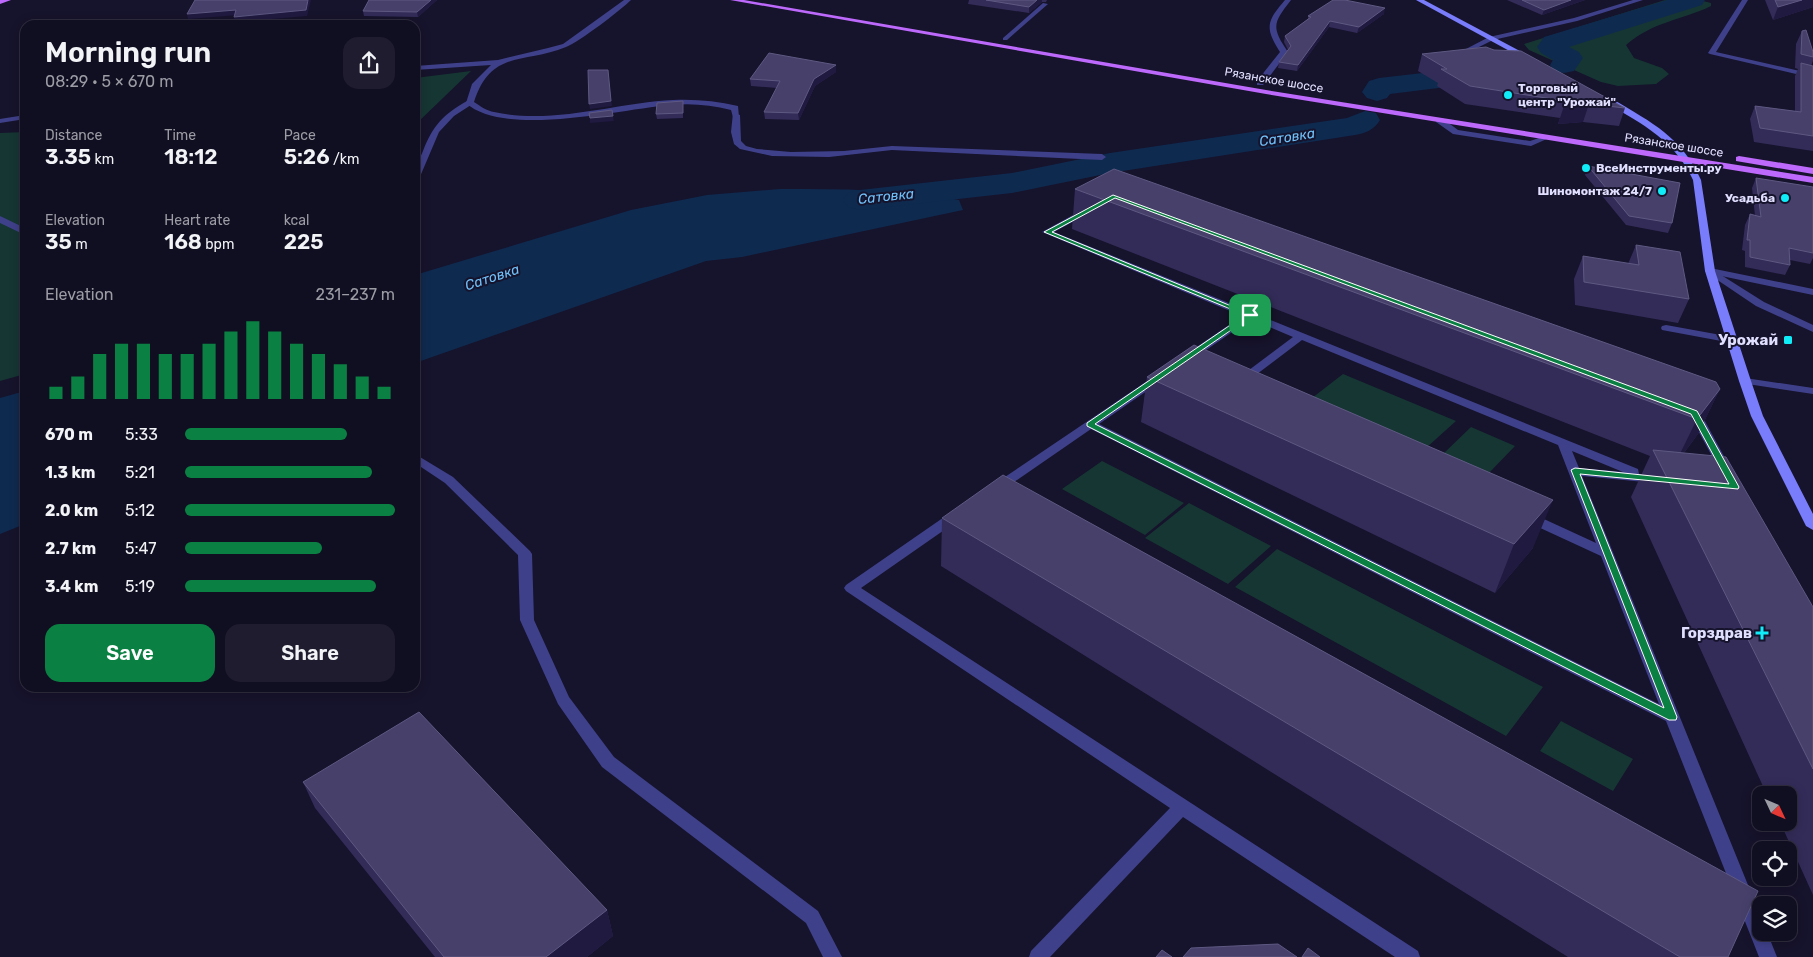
<!DOCTYPE html>
<html lang="en">
<head>
<meta charset="utf-8">
<style>
  body { margin:0; font-family:Rubik,sans-serif; background:#1e1c2e; color:#f1f3f6; height:100vh; display:flex; flex-direction:column; font-size:19px; white-space:nowrap }
  * { box-sizing:border-box; margin:0 }
  p { font-size:16px; color:#9c9ca5 }
  .icon { flex:none; width:28px; height:28px; fill:none; stroke:currentColor; stroke-width:2; stroke-linecap:round; stroke-linejoin:round }
  .map { position:relative; flex:1; overflow:hidden }
  .panel { position:absolute; left:20px; top:20px; width:400px; height:672px; display:flex; flex-direction:column; background:#100e21; border-radius:15px; box-shadow:0 2px 12px #0003,0 0 0 1px #302e3f }
  .panel>* { flex:none }
  .needle { width:32px; rotate:134deg }
  .controls { position:absolute; left:1752px; top:786px; display:grid; gap:10px }
  .controls a { display:grid; place-items:center; width:45px; height:45px; border-radius:10px; background:#100e21; box-shadow:0 2px 12px #0003,0 0 0 1px #302e3f; font-size:25px }
  .pin { position:absolute; display:grid; place-items:center; width:42px; height:42px; color:#fff; margin:-21px; border-radius:10px; box-shadow:0 2px 8px #0006 }
  .round { display:grid; place-items:center; flex:none; width:52px; height:52px; border-radius:15px; background:#1e1c2e }
  .summary { display:flex; align-items:center; justify-content:space-between; height:85px; padding:0 25px }
  h1 { font-size:28px; font-weight:600; line-height:38px }
  .metrics { display:grid; grid-template-columns:repeat(3,1fr); gap:8px; height:85px; padding:5px 25px }
  .metrics div { display:grid; align-content:center }
  .metrics b { font-size:21px; font-weight:600 }
  .metrics small { font-size:14px; font-weight:400 }
  .metrics p { font-size:14px }
  .chart { height:140px; padding:10px 25px }
  .chart p { display:flex; justify-content:space-between }
  .chart svg { width:100%; height:90px; margin-top:5px; stroke:#0b8043; stroke-width:6 }
  .primary-button { display:flex; gap:10px; margin-top:auto; padding:10px 25px }
  .primary-button a { flex:1; height:58px; border-radius:15px; background:#0b8043; color:#fff; font-size:20px; font-weight:600; line-height:58px; text-align:center }
  .primary-button a+a { background:#1e1c2e; color:#f1f3f6 }
  ul { padding:0 25px; list-style:none; font-size:16px }
  li { display:grid; grid-template-columns:80px 60px 1fr; align-items:center; height:38px }
  li i { height:12px; border-radius:6px; background:#0b8043 }
  .map>svg:first-child { display:block }
  .green { fill:#163633 }
  .water { fill:#0f2a4f }
  .lines { fill:none; stroke-linecap:round; stroke-linejoin:round }
  .river { fill:#0f2a4f; fill-rule:evenodd }
  .service { fill:#3f408a; fill-rule:evenodd }
  .minor { fill:#3f408a; fill-rule:evenodd }
  .secondary { fill:#797cfb; fill-rule:evenodd }
  .primary { fill:#bd69fb; fill-rule:evenodd }
  .wall { fill:#332c59 }
  .shaded-wall { fill:#201a40 }
  .building { fill:#46406b; stroke:#5e5982 }
  .route { fill:#0b8043; stroke:#fff; fill-rule:evenodd }
  .poi-dot { fill:#11edf8; stroke:#16132c; stroke-width:2 }
  .labels { text-anchor:middle; stroke-width:4; stroke-linejoin:round; paint-order:stroke }
  .far-street-label { font-size:12px; fill:#e1dffe; stroke:#16132c }
  .far-poi-label { font-size:12px; font-weight:bold; fill:#e1dffe; stroke:#16132c; text-anchor:start }
  .far-water-label { font-size:14px; font-style:italic; fill:#70c2fb; stroke:#16132c }
  .poi-label { font-size:15px; font-weight:bold; fill:#e1dffe; stroke:#16132c; text-anchor:end }
</style>
</head>
<body>
<div class="map">
<svg width="1813" height="957" viewBox="0 0 1813 957">
  <rect width="100%" height="100%" fill="#16132c"/>
  <path class="green" d="M1665,0H1699L1711,3V6C1680,21 1654,21 1626,45L1634,58L1662,68L1669,74L1656,84L1618,86L1601,82L1529,50L1524,44Z
    M471,71L416,124L415,127V78Z
    M25,132V374L0,381V133Z
    M1343,374L1456,421L1426,448L1312,398Z
    M1471,427L1515,446L1487,475L1442,455Z
    M1102,461L1184,503L1145,535L1062,489Z
    M1189,503L1271,546L1228,584L1145,538Z
    M1277,549L1543,687L1506,736L1235,587Z
    M1561,721L1633,759L1613,791L1540,751Z"/>
  <path class="water" d="M780,189C841,189 900,189 959,200L963,210L742,257L706,261L415,363V275L631,210L707,195Z
    M25,391V524L0,534V398Z"/>
  <g class="lines">
    <path class="river" d="M1667,0H1705L1702,5L1569,47L1579,52L1583,58L1574,71L1564,73L1554,71L1550,65L1553,60L1541,53L1537,47L1544,37Z
      M1501,64L1511,67L1515,73L1511,79L1390,94L1387,98L1377,101L1367,98L1362,92L1369,81L1379,78Z
      M1365,111L1376,113L1380,120C1374,130 1366,133 1355,135L1110,173L1012,193L860,210L848,207L843,200L848,193L860,190L1012,173L1110,153L1347,118Z"/>
    <path class="service" d="M1285,0H1291C1273,23 1271,27 1288,52L1263,85H1257V81L1280,52C1265,28 1266,22 1285,0Z
      M1633,0H1643L1577,21L1493,40L1469,52L1475,56V58H1471L1462,53L1464,50L1489,37L1574,18Z
      M1742,0H1748L1716,52L1813,74V78L1710,54L1708,53Z
      M1043,3L1048,4L1007,40H1003V38Z
      M370,20L375,21L372,25H366Z
      M467,101L474,103L454,116L439,132L419,179L415,182C415,170 418,162 423,151C433,125 443,115 467,101Z
      M733,113L740,115L741,141L746,146L757,149L791,152L844,151L892,146L1102,154L1106,157L1102,160L892,150L829,157L772,156L740,149L734,144L731,132Z
      M1436,118H1442L1458,130L1530,141L1545,136L1549,138L1531,146L1453,134L1436,122Z
      M1086,208L1089,209V213L1054,232L1638,469L1639,474L1659,476L1661,479L1655,483L1582,476L1761,917V932H1767L1777,957H1759L1666,721L1091,429L1001,491H993L991,488L993,485L1156,375H1164L1166,377L1164,379L1099,424L1659,704L1601,556L1523,520L1522,517L1523,514H1533L1596,543L1558,445L1302,340L1245,383H1237L1235,381L1237,379L1293,337L1251,319L1193,359H1185L1184,357L1185,355L1242,316L1042,232ZM1572,451L1623,472L1579,468Z
      M0,216L25,228V235L0,223Z
      M1710,268L1764,302L1813,325V332L1756,306L1707,273L1705,271Z
      M1666,325L1732,337L1737,340L1732,343L1662,330L1661,328L1662,326Z
      M1694,409L1700,412L1732,471L1730,474H1722L1720,471L1688,412Z
      M415,454L453,477L530,551L532,554L534,620L569,697L614,757L818,911L842,957H823L806,923L602,767L558,704L520,620L518,555L445,483L415,463Z
      M955,512L960,513L961,516L960,519L861,588L1418,951L1420,957H1395L1183,817L1050,957H1029L1031,951L1170,808L846,591L844,588L846,585L950,513Z"/>
    <path class="minor" d="M624,0H631C621,10 579,42 566,47C525,64 491,49 474,102C480,106 487,111 494,112C553,125 615,103 673,100C696,99 716,101 738,106L739,117H733L731,110C711,105 692,103 671,105C621,109 504,138 466,103L472,84L491,65L415,70V66L498,60L548,48L563,44Z
      M25,115V119L0,123V119Z
      M1710,268L1813,289V295L1707,273L1705,271Z
      M1745,378L1813,388V394L1741,383L1739,381Z"/>
    <path class="secondary" d="M1416,0H1424L1533,58L1526,60Z
      M1608,100H1614C1651,122 1683,138 1701,180L1715,271L1751,381L1763,416L1813,514V530L1806,526L1751,416L1739,381L1705,271L1693,180C1676,142 1643,124 1608,104Z"/>
    <path class="primary" d="M0,0H11L0,4Z
      M730,0H744L1266,90L1813,177V183L1266,94Z
      M1739,156L1813,168V174L1736,161V157Z"/>
  </g>
  <path class="wall" d="M369,0H437L418,17L364,16L363,11Z
    M969,0H1047L1046,2H1042L1029,13L968,4Z
    M1333,0H1347V1L1384,14L1357,33L1329,27L1297,71L1278,68L1279,62L1288,50L1284,42L1285,36L1308,19V16Z
    M1507,0H1585L1542,15Z
    M1765,0H1813V7L1773,20Z
    M1802,31L1813,52V61L1811,66H1813V151L1754,142L1750,119L1755,106L1795,111V76L1798,69L1795,68L1796,44Z
    M1422,54L1625,108L1619,126L1583,122L1558,124L1560,118L1465,104L1437,86L1438,83L1418,71Z
    M836,72L815,86L799,120L765,119L764,112L777,88L751,86L750,79Z
    M683,101V118L657,119L656,114Z
    M1588,166L1672,223L1668,233L1626,225L1585,175Z
    M1756,178L1813,253V258L1810,264L1790,260V265L1785,275L1745,267V251L1742,250L1745,225L1750,214L1755,216L1752,188Z
    M1075,189L1720,389L1698,434L1684,453L1813,607V895L1780,822H1789V795H1767L1631,497L1650,456L1072,229Z
    M1636,245L1689,299L1678,323L1575,305L1574,279L1583,256L1628,264Z
    M1147,377L1533,548L1495,593L1141,422Z
    M942,518L1728,957H1568L941,566Z
    M303,782L607,910L613,936L587,957H435L315,808Z"/>
  <path class="shaded-wall" d="M308,0H311L307,16L235,22L234,17Z
    M431,0H437L418,17L417,12Z
    M1037,0H1042V2L1029,13V7Z
    M1571,0H1585L1542,15L1544,10Z
    M1802,0H1813V7L1773,20L1778,7Z
    M1385,8L1384,14L1357,33L1359,27Z
    M236,10L238,15L188,19L187,14Z
    M1330,21L1329,27L1297,71L1298,65Z
    M836,65V72L815,86L799,120L798,113L814,79Z
    M608,70L612,106L590,109L589,104Z
    M1589,104L1583,122L1558,124L1564,106Z
    M613,116L614,121L590,123V118Z
    M1720,389L1698,434L1674,466L1697,419Z
    M1553,500L1533,548L1495,593L1514,544Z
    M607,910L613,936L587,957H546Z"/>
  <path class="building" d="M195,0H308L306,10L234,17L236,10L187,14Z
    M369,0H431L417,12L363,11Z
    M986,0H1037L1029,7Z
    M1333,0H1345L1385,8L1359,27L1330,21L1298,65L1279,62L1291,46L1285,36L1311,17L1308,16Z
    M1522,0H1571L1544,10Z
    M1775,0H1802L1778,7Z
    M1806,30L1813,52V57L1801,54L1802,31Z
    M1486,47L1494,50L1521,51L1625,108L1589,104L1564,106L1565,101L1470,86L1441,69H1447L1422,54Z
    M769,53L836,65L814,79L798,113L764,112L780,81L750,79Z
    M1801,63L1813,66V136L1760,128L1755,106L1801,112Z
    M588,70H608L611,101L589,104Z
    M683,101V113L656,114L657,103Z
    M612,110L613,116L590,118L589,113Z
    M1588,166L1680,183L1672,223L1629,216Z
    M1114,169L1716,382L1720,389L1697,419L1075,189Z
    M1756,178L1813,187V253L1789,248L1790,265L1750,257V240H1747L1750,214L1761,217Z
    M1636,245L1680,252L1689,299L1584,282L1583,256L1639,265Z
    M1194,345L1553,500L1514,544L1147,377Z
    M1653,450L1726,457L1813,607V769Z
    M1003,475L1758,891L1728,957H1680L942,518Z
    M419,712L607,910L546,957H444L303,782Z
    M1278,944L1297,957H1183L1191,948Z
    M1308,948L1320,957H1302Z
    M1162,950L1172,957H1156Z"/>
  <path class="route" d="M1113,195L1697,411L1739,487L1738,489L1580,474L1677,717L1676,720H1669L1087,426V423L1245,315L1044,232ZM1115,198L1691,414L1729,484L1575,468L1571,470L1664,708L1095,424L1253,315L1052,232Z"/>
  <g class="poi-dot">
    <circle cx="1508" cy="95" r="5"/>
    <circle cx="1586" cy="168" r="5"/>
    <circle cx="1662" cy="191" r="5"/>
    <circle cx="1785" cy="198" r="5"/>
    <rect x="1783" y="335" width="10" height="10" rx="2.5"/>
    <path d="M1759.5 625.5h5v5h5v5h-5v5h-5v-5h-5v-5h5z"/>
  </g>
  <g class="labels">
    <g class="far-street-label">
      <text transform="translate(1274 80) rotate(10)" y="4">Рязанское шоссе</text>
      <text transform="translate(1674 145) rotate(9)" y="4">Рязанское шоссе</text>
    </g>
    <g class="far-poi-label">
      <text x="1518" y="92">Торговый<tspan x="1518" dy="14">центр "Урожай"</tspan></text>
      <text x="1596" y="172">ВсеИнструменты.ру</text>
      <text x="1652" y="195" text-anchor="end">Шиномонтаж 24/7</text>
      <text x="1775" y="202" text-anchor="end">Усадьба</text>
    </g>
    <g class="far-water-label">
      <text transform="translate(1287 137) rotate(-9)" y="5">Сатовка</text>
      <text transform="translate(886 196) rotate(-6)" y="5">Сатовка</text>
      <text transform="translate(492 277) rotate(-18)" y="5">Сатовка</text>
    </g>
    <g class="poi-label">
      <text x="1778" y="345">Урожай</text>
      <text x="1752" y="638">Горздрав</text>
    </g>
  </g>
</svg>
<div class="controls">
<a><svg class="needle" viewBox="-14 -14 28 28"><path d="M0-13l5 13h-10z" fill="#e53935"/><path d="M0 13l5-13h-10z" fill="#9c9ca5"/></svg></a>
<a><svg class="icon" aria-label="locate" viewBox="0 0 24 24"><circle cx="12" cy="12" r="6"/><path d="M12 2v4M12 18v4M2 12h4M18 12h4"/></svg></a>
<a><svg class="icon" aria-label="layers" viewBox="0 0 24 24"><path d="M12 4l9 5-9 5-9-5zM3 14l9 5 9-5"/></svg></a>
</div>
<div class="pin" style="left:1250px;top:315px;background:#1e9e55"><svg class="icon" aria-label="arrive" viewBox="0 0 24 24"><path d="M6 21V4h12l-3 4 3 4H6"/></svg></div>
<section class="panel">
<div class="summary"><div><h1>Morning run</h1><p>08:29 · 5 × 670 m</p></div><a class="round"><svg class="icon" aria-label="share" viewBox="0 0 24 24"><path d="M12 15V3M7 8l5-5 5 5M5 13v7h14v-7"/></svg></a></div>
<div class="metrics">
<div><p>Distance</p><b>3.35<small> km</small></b></div>
<div><p>Time</p><b>18:12</b></div>
<div><p>Pace</p><b>5:26<small> /km</small></b></div>
</div>
<div class="metrics">
<div><p>Elevation</p><b>35<small> m</small></b></div>
<div><p>Heart rate</p><b>168<small> bpm</small></b></div>
<div><p>kcal</p><b>225</b></div>
</div>
<div class="chart"><p><span>Elevation</span>231–237 m</p>
<svg viewBox="0 0 160 44" preserveAspectRatio="none"><path d="M5 44V38M15 44V33M25 44V22M35 44V17M45 44V17M55 44V22M65 44V22M75 44V17M85 44V11M95 44V6M105 44V11M115 44V17M125 44V22M135 44V27M145 44V33M155 44V38"/></svg>
</div>
<ul>
<li><b>670 m</b>5:33<i style="width:77%"></i></li>
<li><b>1.3 km</b>5:21<i style="width:89%"></i></li>
<li><b>2.0 km</b>5:12<i style="width:100%"></i></li>
<li><b>2.7 km</b>5:47<i style="width:65%"></i></li>
<li><b>3.4 km</b>5:19<i style="width:91%"></i></li>
</ul>
<div class="primary-button"><a>Save</a><a>Share</a></div>
</section>
</div>
</body>
</html>
